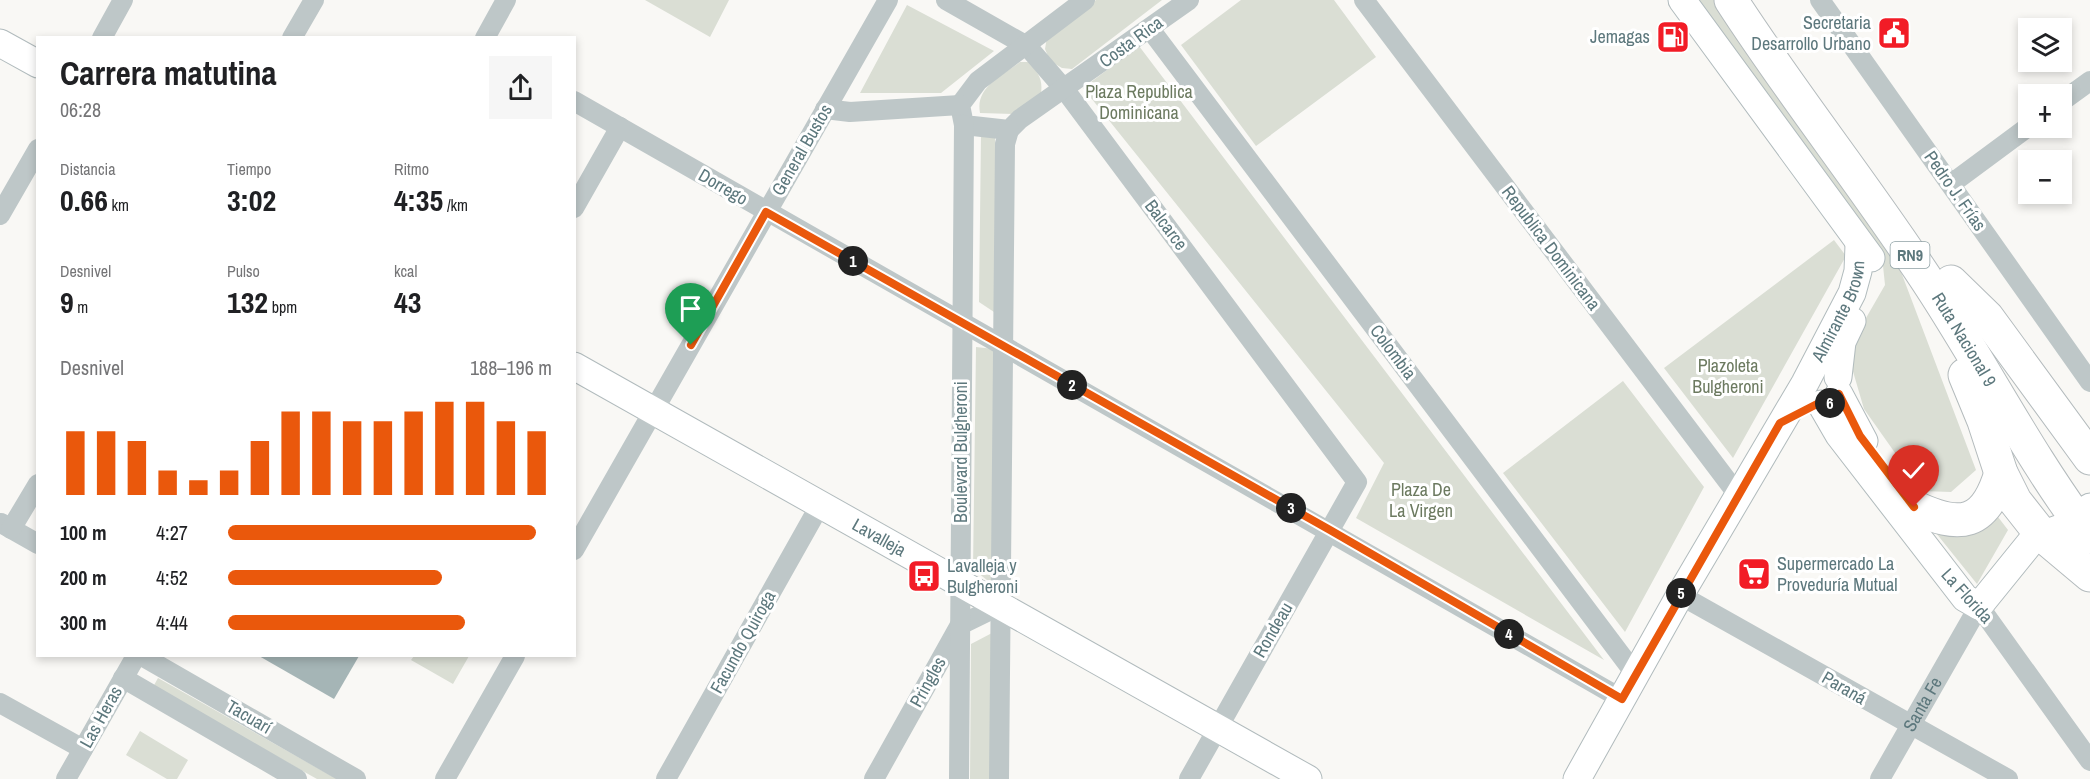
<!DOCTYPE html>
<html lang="es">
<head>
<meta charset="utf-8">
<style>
  body { margin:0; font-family:"Archivo Narrow",sans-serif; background:#f6f6f6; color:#202124; height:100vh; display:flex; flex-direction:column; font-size:22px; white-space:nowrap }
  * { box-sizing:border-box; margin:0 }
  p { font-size:20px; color:#757577 }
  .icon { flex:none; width:33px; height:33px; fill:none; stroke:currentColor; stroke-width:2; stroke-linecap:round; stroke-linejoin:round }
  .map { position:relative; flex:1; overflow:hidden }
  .sheet { position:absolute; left:36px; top:36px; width:540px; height:621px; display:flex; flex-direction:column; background:#fff; border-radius:0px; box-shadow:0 3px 9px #0003 }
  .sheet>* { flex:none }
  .tools { position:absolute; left:2018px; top:18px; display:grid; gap:12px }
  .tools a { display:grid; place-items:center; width:54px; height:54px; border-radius:0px; background:#fff; box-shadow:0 3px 9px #0003; font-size:30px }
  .pin { position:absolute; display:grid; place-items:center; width:51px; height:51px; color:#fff; margin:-62px -26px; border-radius:50% 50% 50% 0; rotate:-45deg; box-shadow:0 0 6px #0007 }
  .pin .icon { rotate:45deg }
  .km { position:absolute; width:30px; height:30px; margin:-15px; border-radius:50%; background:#222; color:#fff; font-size:16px; line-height:30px; text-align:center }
  .round { display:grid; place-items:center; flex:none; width:63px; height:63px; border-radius:0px; background:#f6f6f6 }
  .overview { display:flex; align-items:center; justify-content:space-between; height:102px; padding:0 24px }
  h1 { font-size:33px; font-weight:700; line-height:45px }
  .stats { display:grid; grid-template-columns:repeat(3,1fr); gap:9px; height:102px; padding:6px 24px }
  .stats div { display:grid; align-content:center }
  .stats b { font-size:30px; font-weight:700 }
  .stats small { font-size:16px; font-weight:400 }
  .stats p { font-size:16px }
  .chart { height:168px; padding:12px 24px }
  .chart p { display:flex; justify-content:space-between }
  .chart svg { width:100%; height:108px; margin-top:6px; stroke:#ea580c; stroke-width:6 }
  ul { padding:0 24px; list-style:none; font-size:20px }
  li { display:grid; grid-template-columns:96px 72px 1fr; align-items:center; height:45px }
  li i { height:15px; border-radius:8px; background:#ea580c }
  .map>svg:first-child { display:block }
  .green { fill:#daded4 }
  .building { fill:#a5b5b6 }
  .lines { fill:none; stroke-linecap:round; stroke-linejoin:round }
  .secondary-casing { stroke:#b1bbbd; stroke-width:29 }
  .highway-casing { stroke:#b4bbbd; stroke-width:35 }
  .street { stroke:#bec7c8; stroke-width:20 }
  .secondary { stroke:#fff; stroke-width:27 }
  .highway { stroke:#fff; stroke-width:33 }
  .route-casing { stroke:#fff; stroke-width:12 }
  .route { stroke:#ea580c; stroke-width:8 }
  .labels { text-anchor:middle; stroke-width:6; stroke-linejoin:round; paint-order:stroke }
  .shield { fill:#fff; stroke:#8ea0a4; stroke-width:1.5 }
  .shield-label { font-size:16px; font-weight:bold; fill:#5d787d }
  .poi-label { font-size:18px; fill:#5d787d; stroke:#fff; text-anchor:end }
  .street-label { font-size:18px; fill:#5d787d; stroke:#fff }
  .park-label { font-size:18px; fill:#6c7a60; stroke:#fff }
</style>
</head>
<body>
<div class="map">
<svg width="2090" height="779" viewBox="0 0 2090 779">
  <rect width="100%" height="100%" fill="#f9f8f5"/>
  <path class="green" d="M645,0H729L710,37Z
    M1096,0H1162L1072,69L1062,68L1050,61L1045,49L1047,37Z
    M1241,0H1334L1376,57L1256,146L1181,45Z
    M1699,0H1714L1895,256L1976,470L1951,492L1922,491L1864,409L1847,351L1885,285L1882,256Z
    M907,5L994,51L941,93H860Z
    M1139,46L1604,660L1356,518L1384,463L1083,88Z
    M1020,62H1029C1038,73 1043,79 1041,93L1013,114L980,113C975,87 1002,76 1020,62Z
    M981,134H995L997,314L979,302Z
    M1834,240L1846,256L1733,458L1664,368Z
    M976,347L994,349L992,584L973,569Z
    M1623,381L1704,487L1625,632L1503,473Z
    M1995,513L2008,530L1977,584L1936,533Z
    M992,633L990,779H970L971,644Z
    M414,656H469L453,684L411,660Z
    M158,678L337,779H317L153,687Z
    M140,731L188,760L177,779H167L126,755Z"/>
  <path class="building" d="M259,656H359L334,699Z"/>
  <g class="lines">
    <g class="secondary-casing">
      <g id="secondary">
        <path d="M1682,0L1871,258"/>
        <path d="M0,43L38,64"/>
        <path id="s2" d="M574,366L1308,779"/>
        <path d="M1838,377L1842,342L1852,321"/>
        <path d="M1839,394L1864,441"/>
        <path d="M1821,404L1839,435L1965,598L1979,606"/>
        <path d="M1979,606L2034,538L2063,527L2090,507"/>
        <path id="s3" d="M1577,779L1680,595L1805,383L1852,293L1858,271L1859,245"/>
      </g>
    </g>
    <g class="highway-casing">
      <g id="highway">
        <path id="s4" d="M1731,0C1795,99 1870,192 1934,291C1987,373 2031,459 2090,537"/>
        <path d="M1951,282L1987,317L2090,458"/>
        <path d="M1965,375L1984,421L2001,473L2015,501L2041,534L2090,575"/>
        <path d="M1914,507C1960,529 1985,526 2001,473"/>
      </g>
    </g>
    <g class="street">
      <path d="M946,0L1027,46L1065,90L1357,482L1189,779"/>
      <path d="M1085,0L978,81L960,105L964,125L1009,130L1020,119L1189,0"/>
      <path d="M1364,0L1738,495"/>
      <path d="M1820,0L2090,382"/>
      <path d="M1150,29L1636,675"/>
      <path d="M102,38L123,0"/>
      <path d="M292,38L314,0"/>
      <path d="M485,38L506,0"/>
      <path d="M574,101L1622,699"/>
      <path d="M2061,102L2090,81"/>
      <path d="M825,109L850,112L960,105"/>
      <path d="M1951,184L2028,127"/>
      <path d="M574,208L620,127"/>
      <path d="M0,215L38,149"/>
      <path d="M1,523L38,544"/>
      <path d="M11,529L38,484"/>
      <path d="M574,550L888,0"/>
      <path d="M1680,595L2008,779"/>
      <path d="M142,656L356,779"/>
      <path d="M123,678L297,779"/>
      <path d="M0,703L83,749"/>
      <path d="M66,779L136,656"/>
      <path d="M445,779L515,656"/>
      <path d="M666,779L820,505"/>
      <path d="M874,779L960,625L1001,605"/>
      <path d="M959,779L964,125"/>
      <path d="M999,779L1005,144L1009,130"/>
      <path id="s1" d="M1880,779L1979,606L2090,761"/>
    </g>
    <use href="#secondary" class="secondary"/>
    <use href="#highway" class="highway"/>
  </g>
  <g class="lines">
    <g class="route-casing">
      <path id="route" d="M691,345L766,212L1330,530L1622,699L1780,423L1817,404L1829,403L1839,394L1860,436L1914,507"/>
    </g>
    <use href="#route" class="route"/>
  </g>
  <defs>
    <g id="civic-square" transform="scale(1.725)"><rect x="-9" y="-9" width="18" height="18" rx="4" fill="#f21c26" stroke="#fff"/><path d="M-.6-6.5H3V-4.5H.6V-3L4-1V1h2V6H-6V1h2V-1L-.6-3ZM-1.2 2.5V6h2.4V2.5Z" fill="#fff"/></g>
    <g id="fuel-square" transform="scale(1.725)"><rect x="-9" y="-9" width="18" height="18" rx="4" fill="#f21c26" stroke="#fff"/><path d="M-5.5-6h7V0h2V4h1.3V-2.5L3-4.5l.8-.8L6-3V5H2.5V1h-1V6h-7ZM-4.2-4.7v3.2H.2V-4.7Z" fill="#fff"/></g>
    <g id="supermarket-square" transform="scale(1.725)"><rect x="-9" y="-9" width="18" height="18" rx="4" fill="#f21c26" stroke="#fff"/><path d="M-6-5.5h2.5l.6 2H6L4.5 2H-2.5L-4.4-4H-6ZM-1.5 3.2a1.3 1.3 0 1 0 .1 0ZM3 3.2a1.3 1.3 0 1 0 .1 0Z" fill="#fff"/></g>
    <g id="bus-square" transform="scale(1.725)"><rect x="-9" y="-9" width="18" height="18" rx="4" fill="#f21c26" stroke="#fff"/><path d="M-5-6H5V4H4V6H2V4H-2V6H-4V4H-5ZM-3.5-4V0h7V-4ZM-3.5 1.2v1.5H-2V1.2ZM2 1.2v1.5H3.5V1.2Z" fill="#fff"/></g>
  </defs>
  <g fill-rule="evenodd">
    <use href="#civic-square" x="1894" y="33"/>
    <use href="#fuel-square" x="1673" y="37"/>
    <use href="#supermarket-square" x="1754" y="574"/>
    <use href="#bus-square" x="924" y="576"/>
  </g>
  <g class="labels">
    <rect class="shield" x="1890.5" y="242" width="39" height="26" rx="4.5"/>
    <g class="shield-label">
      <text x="1910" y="261">RN9</text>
    </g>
    <g class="poi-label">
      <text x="1871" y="29">Secretaria<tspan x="1871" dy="21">Desarrollo Urbano</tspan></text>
      <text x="1650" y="43">Jemagas</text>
      <text x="1777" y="570" text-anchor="start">Supermercado La<tspan x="1777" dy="21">Proveduría Mutual</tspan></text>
      <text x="947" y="572" text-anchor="start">Lavalleja y<tspan x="947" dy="21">Bulgheroni</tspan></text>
    </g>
    <g class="street-label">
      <text transform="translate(1131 42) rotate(-36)" y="6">Costa Rica</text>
      <text transform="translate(802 150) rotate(-60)" y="6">General Bustos</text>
      <text transform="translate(723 187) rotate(30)" y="6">Dorrego</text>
      <text transform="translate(1955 191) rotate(55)" y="6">Pedro J. Frías</text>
      <text transform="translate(1166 225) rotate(53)" y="6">Balcarce</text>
      <text transform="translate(1551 248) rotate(53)" y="6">Republica Dominicana</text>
      <text dy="6" stroke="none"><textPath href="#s3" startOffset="537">Almirante Brown</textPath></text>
      <text dy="6" stroke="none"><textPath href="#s4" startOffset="412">Ruta Nacional 9</textPath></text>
      <text transform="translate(1393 352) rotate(53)" y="6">Colombia</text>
      <text transform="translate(961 452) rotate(-90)" y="6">Boulevard Bulgheroni</text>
      <text dy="6" stroke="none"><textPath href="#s2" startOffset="350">Lavalleja</textPath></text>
      <text transform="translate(1967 596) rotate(48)" y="6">La Florida</text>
      <text transform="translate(1273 630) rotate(-60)" y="6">Rondeau</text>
      <text transform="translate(743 642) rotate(-61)" y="6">Facundo Quiroga</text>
      <text transform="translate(928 682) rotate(-61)" y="6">Pringles</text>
      <text transform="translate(1844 688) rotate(30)" y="6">Paraná</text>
      <text dy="6" stroke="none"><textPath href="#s1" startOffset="86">Santa Fe</textPath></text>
      <text transform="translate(101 717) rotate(-61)" y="6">Las Heras</text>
      <text transform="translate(249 717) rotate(30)" y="6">Tacuarí</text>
    </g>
    <g class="park-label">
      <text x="1139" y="98">Plaza Republica<tspan x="1139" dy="21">Dominicana</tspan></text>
      <text x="1728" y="372">Plazoleta<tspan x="1728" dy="21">Bulgheroni</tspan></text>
      <text x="1421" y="496">Plaza De<tspan x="1421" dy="21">La Virgen</tspan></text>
    </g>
  </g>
</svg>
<div class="tools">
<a><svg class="icon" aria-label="layers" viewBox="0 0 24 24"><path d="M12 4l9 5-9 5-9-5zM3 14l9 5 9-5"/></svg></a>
<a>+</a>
<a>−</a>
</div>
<div class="pin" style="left:691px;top:345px;background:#1e9e55"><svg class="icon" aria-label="arrive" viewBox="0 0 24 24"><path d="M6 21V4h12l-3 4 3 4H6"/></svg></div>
<div class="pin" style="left:1914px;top:507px;background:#d93025"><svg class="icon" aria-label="check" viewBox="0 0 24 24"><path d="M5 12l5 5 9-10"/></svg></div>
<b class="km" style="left:853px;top:261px">1</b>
<b class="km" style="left:1072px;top:385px">2</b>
<b class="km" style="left:1291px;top:508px">3</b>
<b class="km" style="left:1509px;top:634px">4</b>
<b class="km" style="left:1681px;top:593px">5</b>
<b class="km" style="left:1830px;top:403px">6</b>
<section class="sheet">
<div class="overview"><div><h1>Carrera matutina</h1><p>06:28</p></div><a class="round"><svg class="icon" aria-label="share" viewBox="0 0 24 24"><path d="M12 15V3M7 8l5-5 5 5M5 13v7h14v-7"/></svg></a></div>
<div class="stats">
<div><p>Distancia</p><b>0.66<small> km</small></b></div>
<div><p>Tiempo</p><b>3:02</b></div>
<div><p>Ritmo</p><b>4:35<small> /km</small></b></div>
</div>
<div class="stats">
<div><p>Desnivel</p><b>9<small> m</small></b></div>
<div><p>Pulso</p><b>132<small> bpm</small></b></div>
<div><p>kcal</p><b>43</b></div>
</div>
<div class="chart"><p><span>Desnivel</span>188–196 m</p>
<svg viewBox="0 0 160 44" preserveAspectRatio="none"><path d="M5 44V18M15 44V18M25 44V22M35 44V34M45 44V38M55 44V34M65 44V22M75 44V10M85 44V10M95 44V14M105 44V14M115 44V10M125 44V6M135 44V6M145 44V14M155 44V18"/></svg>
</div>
<ul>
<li><b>100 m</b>4:27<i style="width:95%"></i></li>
<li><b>200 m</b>4:52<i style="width:66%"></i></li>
<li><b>300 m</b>4:44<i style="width:73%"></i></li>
</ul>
</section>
</div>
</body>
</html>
